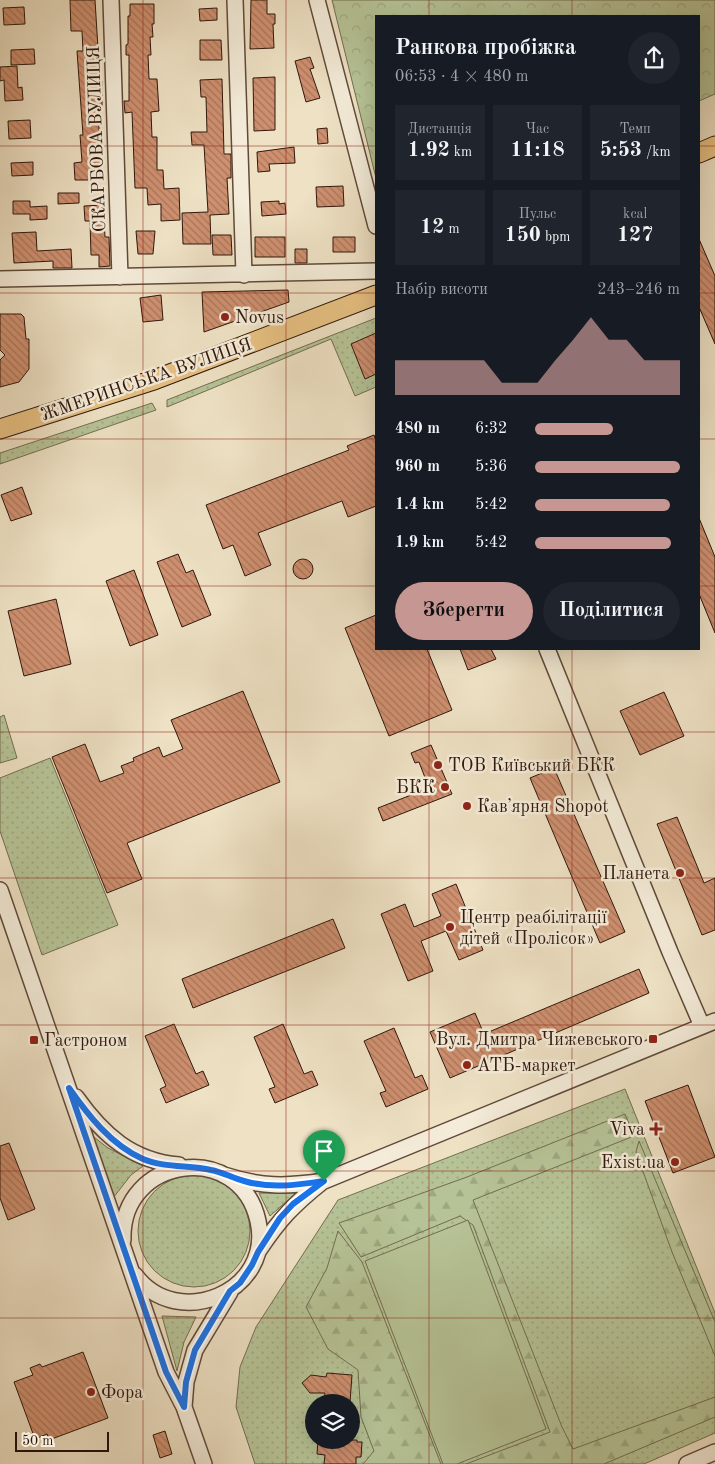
<!DOCTYPE html>
<html lang="uk">
<head>
<meta charset="utf-8">
<style>
  body { margin:0; font-family:"Old Standard TT",serif; background:#20242c; color:#f1f3f6; height:100vh; display:flex; flex-direction:column; font-size:19px; white-space:nowrap }
  * { box-sizing:border-box; margin:0 }
  p { font-size:16px; color:#9ea1a6 }
  .icon { flex:none; width:28px; height:28px; fill:none; stroke:currentColor; stroke-width:2; stroke-linecap:round; stroke-linejoin:round }
  .map { position:relative; flex:1; overflow:hidden }
  .details { position:absolute; left:375px; top:15px; width:325px; height:635px; display:flex; flex-direction:column; background:#171b24; border-radius:0px; box-shadow:0 5px 20px #0002 }
  .details>* { flex:none }
  .tools { position:absolute; left:305px; top:1394px; display:grid; gap:10px }
  .tools a { display:grid; place-items:center; width:55px; height:55px; border-radius:50%; background:#171b24; box-shadow:0 5px 20px #0002; font-size:25px }
  .scale { position:absolute; left:15px; bottom:12px; width:94px; box-sizing:border-box; padding-left:5px; border:2px solid #30170c; border-top:0; font-size:14px; line-height:18px; white-space:nowrap; color:#30170c; -webkit-text-stroke:4px #f4ecd9; paint-order:stroke }
  .pin { position:absolute; display:grid; place-items:center; width:42px; height:42px; color:#fff; margin:-51px -21px; border-radius:50% 50% 50% 0; rotate:-45deg; box-shadow:0 0 5px #0007 }
  .pin .icon { rotate:45deg }
  .round { display:grid; place-items:center; flex:none; width:52px; height:52px; border-radius:26px; background:#20242c }
  .overview { display:flex; align-items:center; justify-content:space-between; height:85px; padding:0 20px }
  h1 { font-size:22px; font-weight:700; line-height:38px }
  .metrics { display:grid; grid-template-columns:repeat(3,1fr); gap:8px; height:85px; padding:5px 20px }
  .metrics div { display:grid; align-content:center; border-radius:0px; background:#20242c; text-align:center }
  .metrics b { font-size:21px; font-weight:700 }
  .metrics small { font-size:14px; font-weight:400 }
  .metrics p { font-size:14px }
  .chart { height:140px; padding:10px 20px }
  .chart p { display:flex; justify-content:space-between }
  .chart svg { width:100%; height:90px; margin-top:5px; fill:#c59692; opacity:.7 }
  .primary-button { display:flex; gap:10px; margin-top:auto; padding:10px 20px }
  .primary-button a { flex:1; height:58px; border-radius:30px; background:#c59692; color:#111; font-size:20px; font-weight:700; line-height:58px; text-align:center }
  .primary-button a+a { background:#20242c; color:#f1f3f6 }
  ul { padding:0 20px; list-style:none; font-size:16px }
  li { display:grid; grid-template-columns:80px 60px 1fr; align-items:center; height:38px }
  li i { height:12px; border-radius:6px; background:#c59692 }
  .map>svg:first-child { display:block }
  .grass { fill:url(#grass-dots); stroke:#736d51; fill-rule:evenodd }
  .forest { fill:url(#forest-firs); stroke:#736d51 }
  .park { fill:url(#park-crowns); stroke:#736d51 }
  .garden { fill:#b6c396; stroke:#736d51 }
  .building { fill:url(#building-back-hatch); stroke:#30170c }
  .lines { fill:none; stroke-linecap:round; stroke-linejoin:round }
  .minor-casing { stroke:#604a3a; stroke-width:18 }
  .major-casing { stroke:#30170c; stroke-width:21 }
  .minor { stroke:#f4ecd9; stroke-width:15 }
  .major { stroke:#e7c082; stroke-width:19 }
  .route-casing { stroke:#fff; stroke-width:10 }
  .route { stroke:#1a73e8; stroke-width:6 }
  .grid { fill:none; stroke:#8f2418; stroke-width:1; stroke-opacity:0.55 }
  .poi-dot { fill:#8f2418; stroke:#f4ecd9; stroke-width:2 }
  .labels { text-anchor:middle; stroke-width:5; stroke-linejoin:round; paint-order:stroke }
  .street-label { font-size:18px; fill:#30170c; stroke:#f4ecd9 }
  .poi-label { font-size:18px; fill:#30170c; stroke:#f4ecd9; text-anchor:start }
</style>
</head>
<body>
<div class="map">
<svg width="715" height="1464" viewBox="0 0 715 1464">
  <defs>
    <pattern id="grass-dots" width="8" height="8" patternUnits="userSpaceOnUse" patternTransform="scale(1.25)"><rect width="8" height="8" fill="#b6c396"/><path d="M2 2h.1M6 6h.1" fill="none" stroke="#9da780" stroke-width="1.8" stroke-linecap="round"/></pattern>
    <pattern id="forest-firs" width="22" height="20" patternUnits="userSpaceOnUse" patternTransform="scale(1.25)"><rect width="22" height="20" fill="#b6c396"/><path d="M5 1l3.5 6h-7zM16 11l3.5 6h-7z" fill="#9da780"/></pattern>
    <pattern id="park-crowns" width="20" height="18" patternUnits="userSpaceOnUse" patternTransform="scale(1.25)"><rect width="20" height="18" fill="#b6c396"/><path d="M2 6a3 3 0 1 1 6 0M12 15a3 3 0 1 1 6 0" fill="none" stroke="#9da780"/></pattern>
    <pattern id="building-back-hatch" width="6" height="6" patternUnits="userSpaceOnUse" patternTransform="scale(1.25)"><rect width="6" height="6" fill="#cf9070"/><path d="M-1 5l2 2M0 0l6 6M5-1l2 2" fill="none" stroke="#a8755a"/></pattern>
  </defs>
  <rect width="100%" height="100%" fill="#eee1c4"/>
  <filter id="stains"><feTurbulence type="fractalNoise" baseFrequency=".004" numOctaves="4"/><feColorMatrix values="0 0 0 0 .2 0 0 0 0 .09 0 0 0 0 .02 0 0 0 .5 -.17"/></filter>
  <radialGradient id="worn" r=".72"><stop offset=".6" stop-color="#630" stop-opacity="0"/><stop offset="1" stop-color="#630" stop-opacity=".3"/></radialGradient>
  <path class="grass" d="M376,318V387L355,396L331,339L167,407V400Z
    M152,403L156,410L0,464V453Z
    M4,715L17,758L0,763V717Z
    M50,758L118,925L42,955L0,831V778Z
    M625,1089L715,1313V1433L644,1464H255L236,1407L240,1367L256,1327L338,1200ZM314,1402H351V1440H314Z
    M86,1131L108,1148L143,1166L131,1175L113,1198Z
    M138 1231a56 56 0 1 1 112 0a56 56 0 1 1-112 0Z
    M259,1193H296L270,1216Z
    M162,1316L196,1317L184,1342L177,1371Z"/>
  <path class="forest" d="M625,1114L634,1136L473,1200L562,1427L573,1449L715,1397V1417L604,1464H466L550,1432L473,1225L460,1216L361,1257L339,1223L467,1177Z
    M639,1141L715,1322V1356L672,1252L636,1152Z
    M338,1231L362,1262L441,1464H363L374,1451L361,1417L358,1370L328,1349L306,1307L327,1268Z"/>
  <path class="park" d="M332,0H715V94L699,101V16H376V178Z"/>
  <path class="garden" d="M468,1220L546,1429L457,1464H443L365,1261Z"/>
  <path class="building" d="M70,0H95L100,81H102V110H98L102,180H75L74,163L82,162L80,135H83L77,51H83L82,31H71Z
    M251,0H267V14H275V24H273L274,48L250,49Z
    M130,4H154V24H152L153,37H150L151,55H148L149,79H157L159,111L151,112L152,137H157V170H163L164,189L179,188L180,220L161,221V204L148,205L147,188H135L132,112L125,113L124,101H129V55H126V45L128,44V16H130Z
    M24,7L25,24L4,25L3,8Z
    M217,8V20L200,21L199,9Z
    M200,40H221L222,60H200Z
    M34,49L35,64L11,65V50Z
    M310,57L314,68L310,69L320,98L306,102L295,61Z
    M17,66L18,88L22,87L23,100L5,101L4,80L0,81V67Z
    M275,77V130L254,131L253,78Z
    M222,79L224,154H231V178H227L229,214L210,215L211,244H183L182,213L208,212L204,145H192L191,132H207L206,97H201L200,80Z
    M30,120L31,138L9,139L8,121Z
    M327,128L328,143L318,144L317,129Z
    M294,147L295,163L269,164L270,171L258,172L257,152Z
    M33,162V175L12,176L11,163Z
    M343,186L344,206L317,207L316,187Z
    M58,193H79V203L58,204Z
    M13,201H30V207L47,206V219L30,220V214H13Z
    M279,201V204L285,203L286,214L262,216L261,202Z
    M103,205L105,237H109L110,266L99,267V255H91L90,221H85L84,206Z
    M136,231H155L153,254H138Z
    M36,232L37,251L71,249L72,268H53V261L14,263L12,233Z
    M212,235H231L232,255H213Z
    M255,237H285V257H255Z
    M333,237H355V252H333Z
    M699,239L715,276V344L699,307Z
    M295,249H307V263H295Z
    M288,290L289,302L204,332L202,292Z
    M161,295L163,320L143,322L140,298Z
    M0,314H21L24,317L26,339H29V369L19,382L0,387V360L5,355L0,350Z
    M376,333V374L365,379L351,344Z
    M374,435L376,441V506L348,517L342,501L258,533L271,565L245,576L233,545L223,549L206,505L349,450L347,446Z
    M22,487L32,514L11,521L1,495Z
    M699,518L715,557V633L699,594Z
    M178,554L186,573L193,570L211,615L182,627L157,562Z
    M293 569a10 10 0 1 1 20 0a10 10 0 1 1-20 0Z
    M134,570L158,635L130,646L106,581Z
    M56,599L71,664L24,676L8,611Z
    M376,615V649H427L452,710L389,736L345,628Z
    M460,649H491L496,659L468,670Z
    M243,691L280,782L127,843L142,879L107,893L52,757L85,744L100,782L124,773L121,766L134,761L133,758L159,747L163,757L183,749L171,720Z
    M664,692L684,736L640,755L620,711Z
    M431,745L452,794L383,821L378,808L429,788L419,762L415,763L411,753Z
    M554,768L625,932L600,943L530,778Z
    M677,817L704,883L715,878V930L702,935L657,824Z
    M456,884L483,950L459,960L446,931L421,941L433,971L408,981L381,914L405,904L414,927L441,916L432,894Z
    M333,919L345,948L193,1008L182,979Z
    M639,969L649,993L450,1078L430,1032L475,1013L484,1034Z
    M174,1024L196,1074L203,1071L209,1085L166,1103L160,1089L166,1086L145,1036Z
    M283,1024L304,1074L312,1071L318,1085L275,1103L269,1089L275,1087L254,1037Z
    M394,1028L415,1078L422,1075L428,1089L386,1107L380,1093L386,1091L364,1041Z
    M688,1085L715,1157L673,1173L645,1101Z
    M9,1143L35,1209L8,1220L0,1198V1146Z
    M83,1352L108,1418L49,1440L47,1434L35,1439L14,1382L33,1375L30,1368L40,1364L42,1367Z
    M327,1373L352,1375L350,1402H324L325,1393H310L302,1383L311,1375L326,1377Z
    M165,1431L172,1454L160,1458L153,1435Z
    M318,1440H357V1442H362L361,1457H356V1464H324L325,1455L317,1454Z"/>
  <g class="lines">
    <g class="minor-casing">
      <path id="minor" d="M111,0L120,277
        M235,0L244,275
        M317,0L376,226
        M0,279L376,271
        M547,649L670,952L702,1026
        M0,890L166,1372L184,1407L204,1464
        M76,1097C103,1135 132,1161 179,1165
        M224,1175C261,1187 286,1187 324,1181L715,1021
        M123,1240C120,1156 240,1139 258,1221C274,1292 177,1332 135,1275
        M259,1250C280,1219 293,1205 322,1182
        M184,1407L186,1382L195,1350L230,1292
        M687,1464L715,1452"/>
    </g>
    <g class="major-casing">
      <path id="major" d="M699,153L715,146
        M0,429L154,380L376,295"/>
    </g>
    <use href="#minor" class="minor"/>
    <use href="#major" class="major"/>
  </g>
  <g class="lines">
    <g class="route-casing">
      <path id="route" d="M69,1088C88,1115 111,1145 143,1159C164,1168 189,1165 211,1170C222,1172 233,1178 244,1181C271,1189 297,1185 324,1181L293,1204L280,1218L258,1252L252,1265L240,1283L230,1291L195,1350L186,1382L184,1407L166,1372Z"/>
    </g>
    <use href="#route" class="route"/>
  </g>
  <path class="grid" d="M143,0V1464M286,0V1464M429,0V16M572,0V16M0,146H376M699,146H715M0,293H376M699,293H715M0,439H376M699,439H715M0,586H376M699,586H715M429,649V1464M572,649V1464M0,732H715M0,878H715M0,1025H715M0,1171H715M0,1318H715"/>
  <g class="poi-dot">
    <circle cx="225" cy="317" r="5"/>
    <circle cx="438" cy="765" r="5"/>
    <circle cx="445" cy="787" r="5"/>
    <circle cx="467" cy="806" r="5"/>
    <circle cx="680" cy="873" r="5"/>
    <circle cx="450" cy="927" r="5"/>
    <rect x="648" y="1034" width="10" height="10" rx="2.5"/>
    <rect x="29" y="1035" width="10" height="10" rx="2.5"/>
    <circle cx="467" cy="1065" r="5"/>
    <path d="M653.5 1121.5h5v5h5v5h-5v5h-5v-5h-5v-5h5z"/>
    <circle cx="675" cy="1162" r="5"/>
    <circle cx="91" cy="1392" r="5"/>
  </g>
  <g class="labels">
    <g class="street-label">
      <text transform="translate(96 139) rotate(-92)" y="6">СКАРБОВА ВУЛИЦЯ</text>
      <text transform="translate(146 379) rotate(-19)" y="6">ЖМЕРИНСЬКА ВУЛИЦЯ</text>
    </g>
    <g class="poi-label">
      <text x="235" y="323">Novus</text>
      <text x="448" y="771">ТОВ Київський БКК</text>
      <text x="435" y="793" text-anchor="end">БКК</text>
      <text x="477" y="812">Кавʼярня Shopot</text>
      <text x="670" y="879" text-anchor="end">Планета</text>
      <text x="460" y="923">Центр реабілітації<tspan x="460" dy="21">дітей «Пролісок»</tspan></text>
      <text x="643" y="1045" text-anchor="end">Вул. Дмитра Чижевського</text>
      <text x="44" y="1046">Гастроном</text>
      <text x="477" y="1071">АТБ-маркет</text>
      <text x="645" y="1135" text-anchor="end">Viva</text>
      <text x="665" y="1168" text-anchor="end">Exist.ua</text>
      <text x="101" y="1398">Фора</text>
    </g>
  </g>
  <rect width="100%" height="100%" filter="url(#stains)"/>
  <rect width="100%" height="100%" fill="url(#worn)"/>
</svg>
<div class="tools">
<a><svg class="icon" aria-label="layers" viewBox="0 0 24 24"><path d="M12 4l9 5-9 5-9-5zM3 14l9 5 9-5"/></svg></a>
</div>
<div class="scale">50 m</div>
<div class="pin" style="left:324px;top:1181px;background:#1e9e55"><svg class="icon" aria-label="arrive" viewBox="0 0 24 24"><path d="M6 21V4h12l-3 4 3 4H6"/></svg></div>
<section class="details">
<div class="overview"><div><h1>Ранкова пробіжка</h1><p>06:53 · 4 × 480 m</p></div><a class="round"><svg class="icon" aria-label="share" viewBox="0 0 24 24"><path d="M12 15V3M7 8l5-5 5 5M5 13v7h14v-7"/></svg></a></div>
<div class="metrics">
<div><p>Дистанція</p><b>1.92<small> km</small></b></div>
<div><p>Час</p><b>11:18</b></div>
<div><p>Темп</p><b>5:53<small> /km</small></b></div>
</div>
<div class="metrics">
<div><b>12<small> m</small></b></div>
<div><p>Пульс</p><b>150<small> bpm</small></b></div>
<div><p>kcal</p><b>127</b></div>
</div>
<div class="chart"><p><span>Набір висоти</span>243–246 m</p>
<svg viewBox="0 0 160 44" preserveAspectRatio="none"><path d="M0 44V27L10 27L20 27L30 27L40 27L50 27L60 38L70 38L80 38L90 27L100 17L110 6L120 17L130 17L140 27L150 27L160 27V44z"/></svg>
</div>
<ul>
<li><b>480 m</b>6:32<i style="width:54%"></i></li>
<li><b>960 m</b>5:36<i style="width:100%"></i></li>
<li><b>1.4 km</b>5:42<i style="width:93%"></i></li>
<li><b>1.9 km</b>5:42<i style="width:94%"></i></li>
</ul>
<div class="primary-button"><a>Зберегти</a><a>Поділитися</a></div>
</section>
</div>
</body>
</html>
